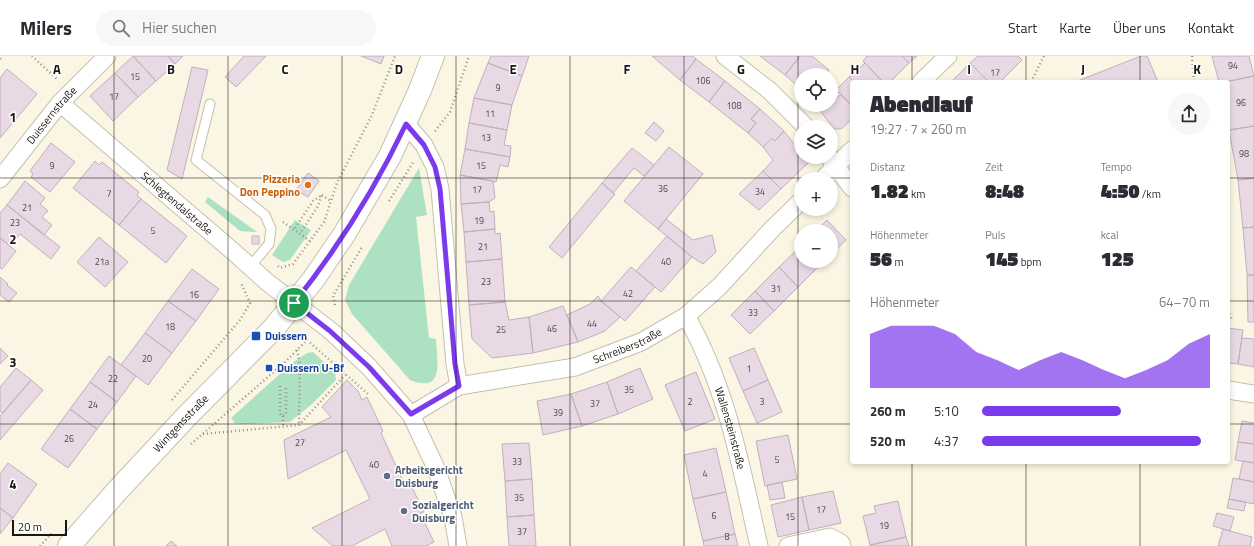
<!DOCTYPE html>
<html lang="de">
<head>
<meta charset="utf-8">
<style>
  body { margin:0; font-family:"Titillium Web",sans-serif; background:#f7f7f7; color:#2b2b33; height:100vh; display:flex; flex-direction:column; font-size:15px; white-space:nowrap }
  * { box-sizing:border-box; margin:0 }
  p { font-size:13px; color:#7c7c81 }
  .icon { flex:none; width:22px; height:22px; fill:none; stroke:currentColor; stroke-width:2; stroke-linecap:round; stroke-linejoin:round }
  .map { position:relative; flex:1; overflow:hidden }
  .panel { position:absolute; left:850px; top:24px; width:380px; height:384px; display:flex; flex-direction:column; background:#fff; border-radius:4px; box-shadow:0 2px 6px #0003 }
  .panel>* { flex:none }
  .buttons { position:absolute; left:794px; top:12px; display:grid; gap:8px }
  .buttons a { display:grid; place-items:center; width:44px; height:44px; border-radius:50%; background:#fff; box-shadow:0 2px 6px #0003; font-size:20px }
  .scale { position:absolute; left:12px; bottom:10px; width:55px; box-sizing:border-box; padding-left:4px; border:2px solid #191711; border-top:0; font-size:11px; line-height:14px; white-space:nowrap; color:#191711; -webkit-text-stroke:3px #fff; paint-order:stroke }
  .pin { position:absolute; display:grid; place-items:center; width:34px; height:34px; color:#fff; margin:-17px; border:2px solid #fff; border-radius:50%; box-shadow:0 1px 4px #0007 }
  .round { display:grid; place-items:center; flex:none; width:42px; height:42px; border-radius:21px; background:#f7f7f7 }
  .summary { display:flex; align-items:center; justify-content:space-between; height:68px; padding:0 20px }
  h1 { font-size:22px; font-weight:800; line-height:30px }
  .metrics { display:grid; grid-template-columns:repeat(3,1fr); gap:6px; height:68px; padding:4px 20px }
  .metrics div { display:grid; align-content:center }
  .metrics b { font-size:20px; font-weight:800 }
  .metrics small { font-size:11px; font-weight:400 }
  .metrics p { font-size:11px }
  .chart { height:112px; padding:8px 20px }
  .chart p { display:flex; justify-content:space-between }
  .chart svg { width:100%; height:72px; margin-top:4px; fill:#7c3aed; opacity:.7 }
  ul { padding:0 20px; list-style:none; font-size:13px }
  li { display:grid; grid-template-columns:64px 48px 1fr; align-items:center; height:30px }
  li i { height:10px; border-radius:5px; background:#7c3aed }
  header { display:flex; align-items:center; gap:24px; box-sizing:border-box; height:56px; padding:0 20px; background:#fff; border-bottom:1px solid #e1e1e2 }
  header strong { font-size:19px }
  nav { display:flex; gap:22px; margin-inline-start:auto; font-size:14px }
  .search { width:280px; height:36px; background:#f7f7f7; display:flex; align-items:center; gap:10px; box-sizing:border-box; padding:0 14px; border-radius:22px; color:#7c7c81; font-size:15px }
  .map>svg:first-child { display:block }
  .green { fill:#ace1c2 }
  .building { fill:#e9d9e5; stroke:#c0b0bc }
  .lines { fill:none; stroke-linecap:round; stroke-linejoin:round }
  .service-casing { stroke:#c5c0ae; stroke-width:11 }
  .minor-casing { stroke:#c5c0ae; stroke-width:19 }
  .secondary-casing { stroke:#c5c0ae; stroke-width:24 }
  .path { stroke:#969285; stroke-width:2.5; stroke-dasharray:1 3; stroke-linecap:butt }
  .service { stroke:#fff; stroke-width:9 }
  .minor { stroke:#fff; stroke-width:17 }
  .secondary { stroke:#fff; stroke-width:22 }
  .route-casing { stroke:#fff; stroke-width:8 }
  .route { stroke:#7c3aed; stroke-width:5 }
  .grid { fill:none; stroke:#191711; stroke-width:1; stroke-opacity:0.55 }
  .food-dot { fill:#e8710a; stroke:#fff; stroke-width:1.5 }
  .transit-dot { fill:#1a4fb4; stroke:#fff; stroke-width:1.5 }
  .service-dot { fill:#5c6f8a; stroke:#fff; stroke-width:1.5 }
  .labels { text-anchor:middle; stroke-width:3; stroke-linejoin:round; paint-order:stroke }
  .number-label { font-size:9px; fill:#4d4846 }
  .street-label { font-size:11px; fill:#191711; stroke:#fff }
  .food-label { font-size:11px; font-weight:bold; fill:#c56008; stroke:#fff; text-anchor:end }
  .transit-label { font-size:11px; font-weight:bold; fill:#164399; stroke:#fff; text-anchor:start }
  .service-label { font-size:11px; font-weight:bold; fill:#4e5e75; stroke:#fff; text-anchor:start }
  .grid-label { font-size:13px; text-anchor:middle; font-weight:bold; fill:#191711; stroke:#fff; stroke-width:3; stroke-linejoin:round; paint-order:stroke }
</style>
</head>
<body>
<header>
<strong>Milers</strong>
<div class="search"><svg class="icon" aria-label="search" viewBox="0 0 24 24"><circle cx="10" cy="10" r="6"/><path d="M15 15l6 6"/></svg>Hier suchen</div>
<nav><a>Start</a><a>Karte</a><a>Über uns</a><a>Kontakt</a></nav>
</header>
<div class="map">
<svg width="1254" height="490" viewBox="0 0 1254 490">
  <rect width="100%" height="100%" fill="#fbf6e3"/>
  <path class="green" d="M419,112L427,159L416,161L429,282L436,283C437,305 445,338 410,324L352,258L345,244L349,229Z
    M208,141L257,176L240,175L205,146Z
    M295,164L311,174L290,204L283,206L272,199Z
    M313,296L335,316L336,324L312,348L290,366L245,368L235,367L231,362L292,307L307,297Z"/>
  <path class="building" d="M133,0H168L175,8L156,25Z
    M133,0L156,25L138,41L115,17Z
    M168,0H183L175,8Z
    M244,0H266L236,31L225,21Z
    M361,0H384L381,8Z
    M491,0H529L522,20L488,7Z
    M652,0H693L696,3L680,24Z
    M760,0H800L785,19Z
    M800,0H812L829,14L825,19H801V33L785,19Z
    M867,0H902L909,7L890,26H883L863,5Z
    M902,0H917L909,7Z
    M978,0H1018L1022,4L1000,26H989L970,7Z
    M1141,0H1147L1158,26H1075Z
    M1212,0H1249L1254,20L1225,26H1219Z
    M696,3L725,25L709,46L680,24Z
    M488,7L522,20L512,49L474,42Z
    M865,7L883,26H854L849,21Z
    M970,7L989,26H951Z
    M192,11L208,14L182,123L167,114Z
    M7,13L37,38L0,82V22Z
    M115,17L138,41L113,65L90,40Z
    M1254,20V70L1229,74L1228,68V26H1225Z
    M849,21L854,26H852V50L836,34Z
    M725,25L760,53L751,63L756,67L748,77L709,46Z
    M841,38L852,50V63L841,73H834L816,49H831V45L833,46Z
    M474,42L512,49L507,74L469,67Z
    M760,53L784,75L775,85L772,82L763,91L748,77L756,67L751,63Z
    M654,66L664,75L656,85L645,77Z
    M469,67L507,74L504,89L511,90L510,101L465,93Z
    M1254,70V122L1238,124L1229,74Z
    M784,75L801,97V101H804L809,106L781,133L763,115L773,104L763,91L772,82L775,85Z
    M51,87L75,106L50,136L31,121L33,118L30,115Z
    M669,91L703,118L658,173L624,145Z
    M632,92L654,109L644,120L634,112L613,137L602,127Z
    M465,93L510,101L508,111L500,109L496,126L460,119Z
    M95,105L99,109L102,106L139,136L137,139L141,143L119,169L73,132Z
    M763,115L781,133L759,154L739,138Z
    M308,117L319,125L308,141L296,134Z
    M460,119L493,125L495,142L489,146L461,148Z
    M1254,122V171L1243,172L1238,124Z
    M25,125L45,142L40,148L48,155L42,161L52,169L44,179L7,149Z
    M602,127L615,138L562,202L549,191Z
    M141,143L187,180L166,207L119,169Z
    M489,146L490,156L494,155L495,173L464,176L461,148Z
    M7,149L60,191L51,203L20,178L10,190L0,182V157Z
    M666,163L693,184L712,179L716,196L703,208L692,201L658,173Z
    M827,164L846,184L831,198V175H816Z
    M1254,171V219H1247L1243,172Z
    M495,173V178L500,177L502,203L466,206L464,176Z
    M252,180H259V188H252Z
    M667,180L692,201L661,236L636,215Z
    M99,181L128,206L105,231L77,206Z
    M0,182L16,195L2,213L0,212Z
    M801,190V205H820L822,207L798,231L779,211Z
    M502,203L505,246L469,249L466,206Z
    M631,211L655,231L625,265L601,245Z
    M779,211L798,231L774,255L755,235Z
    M192,213L219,233L196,265L168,245Z
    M1247,219H1254V266H1248Z
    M0,221L8,228L7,229L17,237L9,246L0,239Z
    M755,235L774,255L750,278L731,259Z
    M598,240L601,245L620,261L605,275L578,286L567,259L590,248Z
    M168,245L196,265L172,297L145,277Z
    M505,246L509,264L529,261L533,297L492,302L472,283L469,249Z
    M563,250L578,286L533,297L529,261Z
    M1228,272L1243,274L1238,308L1228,307Z
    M145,277L172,297L148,329L121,309Z
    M1242,282L1254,283V311L1238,308Z
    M0,292L8,300L0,308Z
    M754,292L768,324L743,335L729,302Z
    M109,300L136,320L117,346L90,326Z
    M16,312L31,324L3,357L0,355V331Z
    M640,312L653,343L618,358L607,326Z
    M696,316L715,363L685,375L665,329Z
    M31,324L43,334L0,384V360Z
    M347,324L358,335L362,344L367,341L383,375L381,377L403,425L408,423L424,456L420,457L434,486L426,490H392L385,473L352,490H333L312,472L370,443L346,394L288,423L284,384L331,361L322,351Z
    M768,324L782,356L757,367L743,335Z
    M90,326L117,346L97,373L70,353Z
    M607,326L618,358L582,370L571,338Z
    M571,338L582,370L543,379L537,345Z
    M70,353L97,373L68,412L41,393Z
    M1242,365L1254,367V388L1238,386Z
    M788,379L797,423L765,430L756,385Z
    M1238,386L1254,388V407L1235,404Z
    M529,387L532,423L505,425L502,388Z
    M716,392L726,436L693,443L684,399Z
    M1243,405L1254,407V426L1239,423Z
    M8,407L37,428L13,462L0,452V418Z
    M1233,422L1254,426V448L1229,443Z
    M532,423L534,459L507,461L505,425Z
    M782,426L785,442L770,444L767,429Z
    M833,435L841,467L809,474L802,441Z
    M726,436L735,478L703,485L693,443Z
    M802,441L809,474L778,481L771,449Z
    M1229,443L1246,446L1244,455L1227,452Z
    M898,445L906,481L870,489L863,460L876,457L874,450Z
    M0,452L13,462L0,478Z
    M1217,457L1234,461L1230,475L1213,470Z
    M534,459L536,490H509L507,461Z
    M1223,473L1252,481L1250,490H1218Z
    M735,478L738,490H704L703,485Z
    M906,481L909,490H870V489Z
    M171,485L177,490H166Z"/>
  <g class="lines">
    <g class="service-casing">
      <path id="service" d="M210,48L196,104L265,159L271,173L269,188L250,211"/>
    </g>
    <g class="minor-casing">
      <g id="minor">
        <path d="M725,0L770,35L806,71"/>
        <path d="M921,26L948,0"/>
        <path id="s1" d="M60,47L236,198L267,226L331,275L369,311L411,359L435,410L453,461L458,490"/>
        <path d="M406,68L424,89L435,111L440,133L455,308L459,330"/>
        <path d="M829,101L852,132"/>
        <path id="s2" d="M0,123L60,47L107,0"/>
        <path d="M823,123L852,94"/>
        <path id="s3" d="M686,260C727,331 741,411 759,490"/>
        <path d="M1228,334L1254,338"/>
        <path id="s4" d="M411,359L459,330L575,311L641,286L686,260L719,231L773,172L801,145"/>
        <path d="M788,490L830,481L841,487L842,490"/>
      </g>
    </g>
    <g class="secondary-casing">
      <g id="secondary">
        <path id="s5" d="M69,490L117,435L186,361L273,273L313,224L345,177L390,100L420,34L433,0"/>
      </g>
    </g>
    <path class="path" d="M32,0L58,24
      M1192,0L1194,26
      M0,3L2,0
      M1031,26L1044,0
      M435,75L450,56L469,0
      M322,139L331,145
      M389,145L414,105
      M283,166L310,185
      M295,172L313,145L322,139L318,150L301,176
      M278,210L280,212L293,208L324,166L337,127L372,59L395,0
      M335,249L333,240L362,191
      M1228,254L1232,264
      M297,294L300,308L299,368
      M280,330V358L283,360L286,358V330
      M172,344L240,264L250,247L241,227
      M283,360V370
      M203,378L299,369L345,319
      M191,388L284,307L307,284L368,338
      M40,490L53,476"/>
    <use href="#service" class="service"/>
    <use href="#minor" class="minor"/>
    <use href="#secondary" class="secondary"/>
  </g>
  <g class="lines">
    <g class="route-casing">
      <path id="route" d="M406,68L424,89L435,111L440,133L455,308L459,330L411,358L369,311L330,275L294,247C338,192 376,131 406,68Z"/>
    </g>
    <use href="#route" class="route"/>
  </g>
  <path class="grid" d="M114,0V490M228,0V490M342,0V490M456,0V490M570,0V490M684,0V490M798,0V490M912,0V26M1026,0V26M1140,0V26M0,122H852M1228,122H1254M0,245H852M1228,245H1254M0,368H852M1228,368H1254M912,406V490M1026,406V490M1140,406V490"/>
  <circle class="food-dot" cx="308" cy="129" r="4"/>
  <g class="transit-dot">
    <rect x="251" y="275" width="10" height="10" rx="2"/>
    <rect x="265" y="308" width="8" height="8" rx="2"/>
  </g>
  <g class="service-dot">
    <circle cx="387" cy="420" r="4"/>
    <circle cx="404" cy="455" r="4"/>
  </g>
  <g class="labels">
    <g class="number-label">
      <text x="1233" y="13">94</text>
      <text x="995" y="20">17</text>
      <text x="135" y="24">15</text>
      <text x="703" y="28">106</text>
      <text x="498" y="35">9</text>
      <text x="114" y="44">17</text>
      <text x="1241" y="50">96</text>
      <text x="734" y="53">108</text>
      <text x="490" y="61">11</text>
      <text x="486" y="85">13</text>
      <text x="1244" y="101">98</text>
      <text x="52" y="113">9</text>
      <text x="481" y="113">15</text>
      <text x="663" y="136">36</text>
      <text x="477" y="137">17</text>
      <text x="760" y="139">34</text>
      <text x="109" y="141">7</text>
      <text x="27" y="155">21</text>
      <text x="479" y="168">19</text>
      <text x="15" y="170">23</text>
      <text x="153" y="178">5</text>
      <text x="483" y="194">21</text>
      <text x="102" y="209">21a</text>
      <text x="666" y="209">40</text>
      <text x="486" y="229">23</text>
      <text x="776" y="236">31</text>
      <text x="628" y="241">42</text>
      <text x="194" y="242">16</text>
      <text x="753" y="260">33</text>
      <text x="592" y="271">44</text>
      <text x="170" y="274">18</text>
      <text x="552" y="276">46</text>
      <text x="501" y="277">25</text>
      <text x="147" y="306">20</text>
      <text x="749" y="316">1</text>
      <text x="113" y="326">22</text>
      <text x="629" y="337">35</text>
      <text x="690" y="349">2</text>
      <text x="762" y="349">3</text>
      <text x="595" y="351">37</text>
      <text x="93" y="352">24</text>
      <text x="558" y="360">39</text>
      <text x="69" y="386">26</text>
      <text x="300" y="390">27</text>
      <text x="777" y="407">5</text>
      <text x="517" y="409">33</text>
      <text x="374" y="412">40</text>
      <text x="705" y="421">4</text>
      <text x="519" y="445">35</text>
      <text x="821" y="457">17</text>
      <text x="714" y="463">6</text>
      <text x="790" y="464">15</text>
      <text x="884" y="473">19</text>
      <text x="522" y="479">37</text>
      <text x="727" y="484">8</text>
    </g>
    <g class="street-label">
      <text dy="4" stroke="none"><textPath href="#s2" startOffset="82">Duissernstraße</textPath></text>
      <text dy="4" stroke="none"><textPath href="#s1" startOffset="154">Schlegtendalstraße</textPath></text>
      <text dy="4" stroke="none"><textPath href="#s4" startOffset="230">Schreiberstraße</textPath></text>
      <text dy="4" stroke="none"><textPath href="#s5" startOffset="166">Wintgensstraße</textPath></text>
      <text dy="4" stroke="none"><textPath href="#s3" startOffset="121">Wallensteinstraße</textPath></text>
    </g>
    <g class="food-label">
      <text x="300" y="127">Pizzeria<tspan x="300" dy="13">Don Peppino</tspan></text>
    </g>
    <g class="transit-label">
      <text x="265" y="284">Duissern</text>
      <text x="277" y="316">Duissern U-Bf</text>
    </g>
    <g class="service-label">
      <text x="395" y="418">Arbeitsgericht<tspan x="395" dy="13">Duisburg</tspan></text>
      <text x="412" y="453">Sozialgericht<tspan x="412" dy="13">Duisburg</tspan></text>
    </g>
  </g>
  <g class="grid-label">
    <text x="57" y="18">A</text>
    <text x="171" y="18">B</text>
    <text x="285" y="18">C</text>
    <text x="399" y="18">D</text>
    <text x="513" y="18">E</text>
    <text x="627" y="18">F</text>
    <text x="741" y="18">G</text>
    <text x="855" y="18">H</text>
    <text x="969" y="18">I</text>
    <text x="1083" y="18">J</text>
    <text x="1197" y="18">K</text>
    <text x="13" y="66">1</text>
    <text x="13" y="188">2</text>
    <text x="13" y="311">3</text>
    <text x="13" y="433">4</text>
  </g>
</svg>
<div class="buttons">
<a><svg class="icon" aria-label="locate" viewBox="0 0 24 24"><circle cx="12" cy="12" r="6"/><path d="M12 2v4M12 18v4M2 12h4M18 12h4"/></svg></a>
<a><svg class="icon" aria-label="layers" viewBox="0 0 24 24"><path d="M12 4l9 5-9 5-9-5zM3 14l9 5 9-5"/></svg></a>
<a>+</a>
<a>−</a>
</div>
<div class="scale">20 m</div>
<div class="pin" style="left:294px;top:247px;background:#1e9e55"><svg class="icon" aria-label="arrive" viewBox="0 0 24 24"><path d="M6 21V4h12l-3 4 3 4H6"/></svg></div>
<section class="panel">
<div class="summary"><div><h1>Abendlauf</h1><p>19:27 · 7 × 260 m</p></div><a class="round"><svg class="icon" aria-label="share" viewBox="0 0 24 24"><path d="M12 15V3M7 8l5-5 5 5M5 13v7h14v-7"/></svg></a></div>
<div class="metrics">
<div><p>Distanz</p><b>1.82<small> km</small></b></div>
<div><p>Zeit</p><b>8:48</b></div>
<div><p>Tempo</p><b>4:50<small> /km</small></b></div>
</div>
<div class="metrics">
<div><p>Höhenmeter</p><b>56<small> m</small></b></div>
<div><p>Puls</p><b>145<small> bpm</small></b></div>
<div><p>kcal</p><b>125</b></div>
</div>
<div class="chart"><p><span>Höhenmeter</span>64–70 m</p>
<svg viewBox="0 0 160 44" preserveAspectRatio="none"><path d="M0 44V11L10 6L20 6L30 6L40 11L50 22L60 27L70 33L80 27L90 22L100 27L110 33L120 38L130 33L140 27L150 17L160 11V44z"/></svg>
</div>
<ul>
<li><b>260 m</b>5:10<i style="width:61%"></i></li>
<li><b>520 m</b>4:37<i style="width:96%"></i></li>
</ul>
</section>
</div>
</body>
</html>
